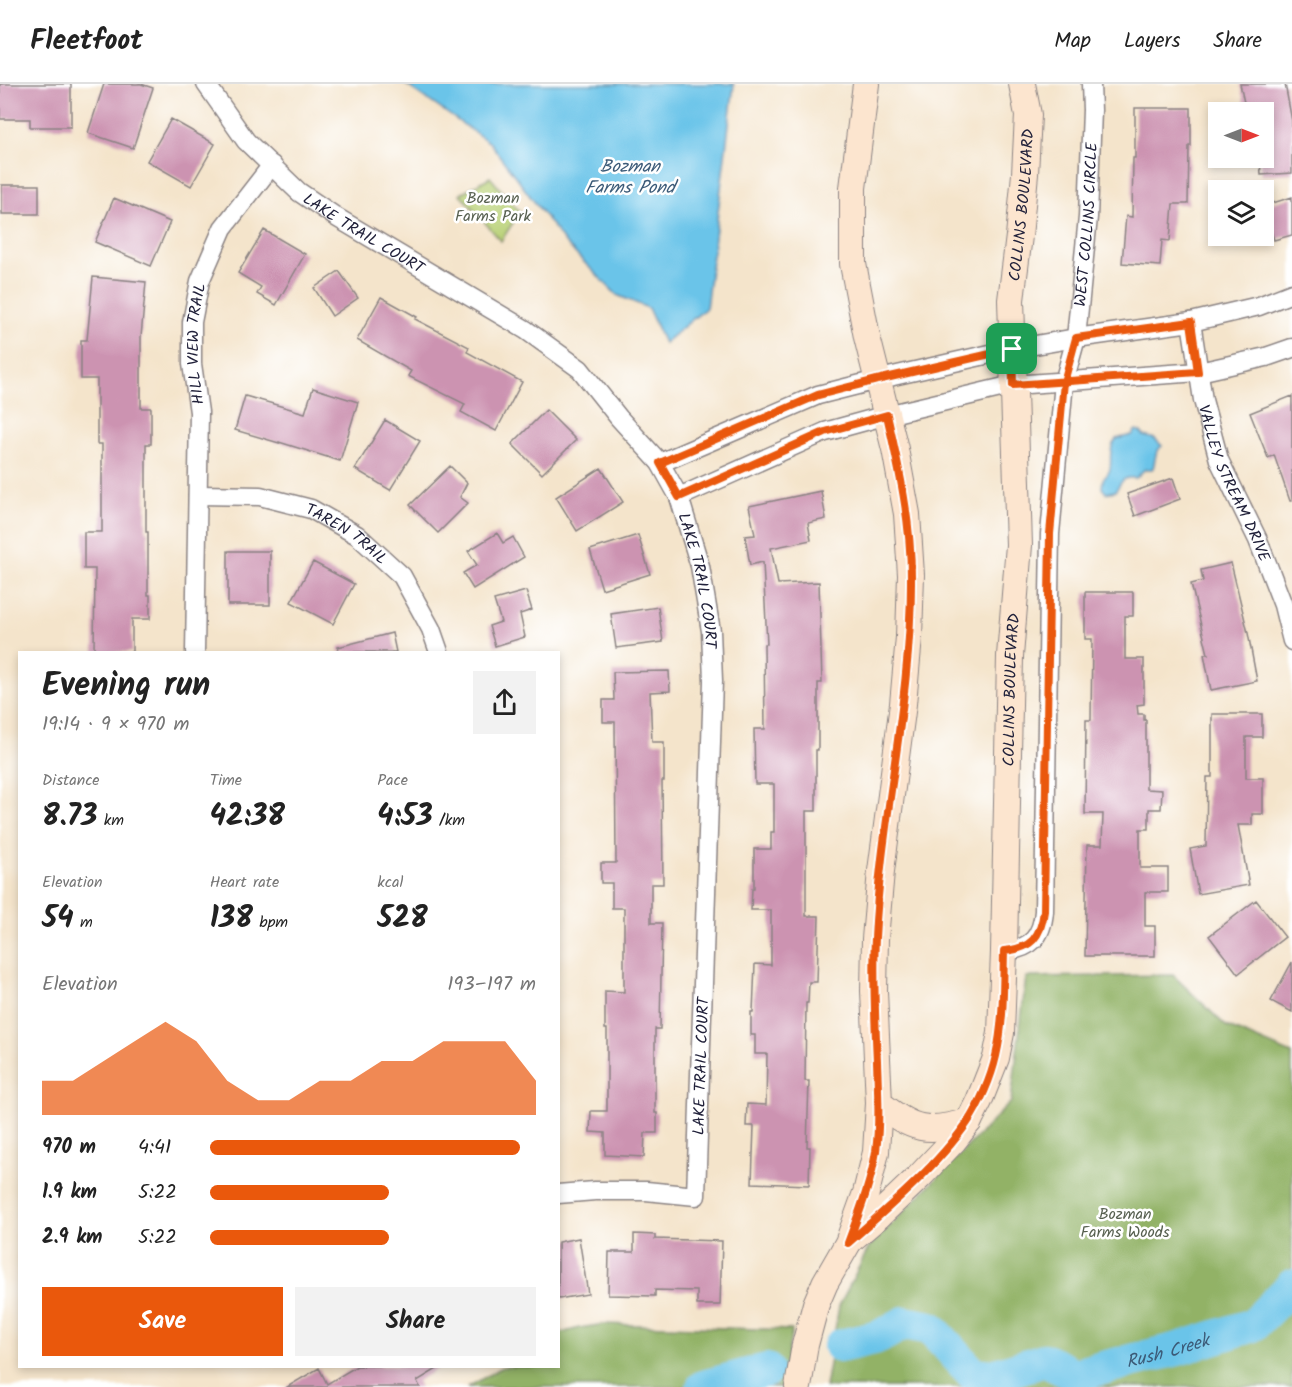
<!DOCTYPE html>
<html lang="en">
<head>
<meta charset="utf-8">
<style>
  body { margin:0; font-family:Kalam,sans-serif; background:#f2f2f2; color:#222; height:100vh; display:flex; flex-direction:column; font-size:22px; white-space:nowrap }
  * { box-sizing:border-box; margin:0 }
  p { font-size:20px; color:#767676 }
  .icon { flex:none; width:33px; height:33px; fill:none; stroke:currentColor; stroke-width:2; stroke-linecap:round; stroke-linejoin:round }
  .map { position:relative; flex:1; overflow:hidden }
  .side { position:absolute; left:18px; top:567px; width:542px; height:717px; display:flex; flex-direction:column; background:#fff; border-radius:0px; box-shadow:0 3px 9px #0003 }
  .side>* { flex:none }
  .needle { width:39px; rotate:90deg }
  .tools { position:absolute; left:1208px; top:18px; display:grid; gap:12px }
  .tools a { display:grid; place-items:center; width:66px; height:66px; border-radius:0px; background:#fff; box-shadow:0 3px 9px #0003; font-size:30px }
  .pin { position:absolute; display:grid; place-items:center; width:51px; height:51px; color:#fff; margin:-26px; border-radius:12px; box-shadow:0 3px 9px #0006 }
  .round { display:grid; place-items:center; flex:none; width:63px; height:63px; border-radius:0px; background:#f2f2f2 }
  .headline { display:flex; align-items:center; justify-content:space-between; height:102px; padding:0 24px }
  h1 { font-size:33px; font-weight:600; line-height:45px }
  .stats { display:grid; grid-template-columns:repeat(3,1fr); gap:9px; height:102px; padding:6px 24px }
  .stats div { display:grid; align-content:center }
  .stats b { font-size:30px; font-weight:600 }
  .stats small { font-size:16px; font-weight:400 }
  .stats p { font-size:16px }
  .chart { height:168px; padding:12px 24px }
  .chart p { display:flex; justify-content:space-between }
  .chart svg { width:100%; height:108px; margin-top:6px; fill:#ea580c; opacity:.7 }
  .cta { display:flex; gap:12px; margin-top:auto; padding:12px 24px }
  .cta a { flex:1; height:69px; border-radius:0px; background:#ea580c; color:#fff; font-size:24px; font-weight:600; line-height:69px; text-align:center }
  .cta a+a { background:#f2f2f2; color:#222 }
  ul { padding:0 24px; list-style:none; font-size:20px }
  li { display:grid; grid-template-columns:96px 72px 1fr; align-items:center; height:45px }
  li i { height:15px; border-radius:8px; background:#ea580c }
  header { display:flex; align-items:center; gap:36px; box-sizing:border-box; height:84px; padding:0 30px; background:#fff; border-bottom:2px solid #e0e0e0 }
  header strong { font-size:28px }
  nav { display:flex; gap:33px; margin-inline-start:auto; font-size:21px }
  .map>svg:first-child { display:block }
  .green { fill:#b8d075; stroke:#6d7958; stroke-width:1.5 }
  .forest { fill:#92b266; stroke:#5a6a50; stroke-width:1.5 }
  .water { fill:#6bc4e9; stroke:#467392; stroke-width:1.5 }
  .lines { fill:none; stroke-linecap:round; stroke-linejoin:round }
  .river { stroke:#6bc4e9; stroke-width:34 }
  .building { fill:#cc93b1 }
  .street-casing { stroke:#8b8383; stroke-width:21 }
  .secondary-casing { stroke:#8b8383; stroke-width:28 }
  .street { stroke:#fff; stroke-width:18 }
  .secondary { stroke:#fce5cf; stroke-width:26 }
  .route-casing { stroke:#fff; stroke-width:12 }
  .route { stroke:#ea580c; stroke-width:8 }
  .labels { text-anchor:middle; stroke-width:5; stroke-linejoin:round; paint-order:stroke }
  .park-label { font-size:16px; fill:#565f4f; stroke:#fff }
  .street-label { font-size:16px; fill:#22223b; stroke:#fff }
  .water-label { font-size:18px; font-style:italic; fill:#3c5b78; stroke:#fff }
</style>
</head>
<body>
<header>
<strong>Fleetfoot</strong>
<nav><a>Map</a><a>Layers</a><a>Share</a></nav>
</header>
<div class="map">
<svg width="1292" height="1303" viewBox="0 0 1292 1303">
  <rect width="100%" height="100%" fill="#fff"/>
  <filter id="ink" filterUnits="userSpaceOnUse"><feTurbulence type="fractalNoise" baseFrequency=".0167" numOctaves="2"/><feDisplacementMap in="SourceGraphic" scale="12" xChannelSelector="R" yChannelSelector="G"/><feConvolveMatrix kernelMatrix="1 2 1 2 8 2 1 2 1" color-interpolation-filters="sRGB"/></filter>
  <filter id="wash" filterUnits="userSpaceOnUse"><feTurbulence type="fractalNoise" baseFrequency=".008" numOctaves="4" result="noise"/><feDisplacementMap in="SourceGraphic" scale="24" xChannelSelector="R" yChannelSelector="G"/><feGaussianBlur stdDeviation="1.35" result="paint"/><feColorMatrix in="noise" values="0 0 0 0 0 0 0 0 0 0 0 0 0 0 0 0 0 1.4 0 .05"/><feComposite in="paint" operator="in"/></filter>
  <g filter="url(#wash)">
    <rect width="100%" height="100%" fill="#f4e4cb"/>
    <path class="green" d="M490,93L520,128L501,157L460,110Z"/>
    <path class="forest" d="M1173,891L1226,942L1292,970V1303H825L839,1222L869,1163L1011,1018L1026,893Z
      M605,1240L792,1246L782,1303H468L502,1283L558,1282V1250L579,1244Z"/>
    <path class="water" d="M405,0H734L706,224L664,259L648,224L617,211L566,160L490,59Z
      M1136,346L1141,348L1144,352L1155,355L1162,362C1154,368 1156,375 1153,384L1152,385H1145L1136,394C1121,393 1123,397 1115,407L1106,409L1102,404L1103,395C1118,383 1104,372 1116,355L1132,351Z"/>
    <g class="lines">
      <g class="river">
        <path id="s1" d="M840,1262L879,1253L904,1239L931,1244L973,1290L993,1292L1044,1276L1075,1291L1178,1265L1253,1241L1292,1202"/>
        <path d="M703,1303L767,1286"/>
      </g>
    </g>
    <g id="blocks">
      <path class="building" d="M0,0H71V43H30V35H0Z
        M104,0H141L153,4L133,64L88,49Z
        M1240,0H1285L1292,37V89L1261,91L1260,74H1263V28H1246Z
        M1135,24H1191V62H1189L1188,120H1173L1170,157L1162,156L1160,182L1122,179L1126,132L1132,133L1133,74H1135Z
        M171,35L215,60L191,102L147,77Z
        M2,101H39V130H2Z
        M1292,113V151L1274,156L1263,122Z
        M114,114L170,138L151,182L95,158Z
        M264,146L305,170L276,221L257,210L261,203L238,189Z
        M339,187L358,214L332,232L314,204Z
        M93,193L146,198L141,253V324H151V360H146V448H148V511H150V535H132V568H94L95,485H84V448H102V360H97V295H81V256H87Z
        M381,213L417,233L415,235L469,263L467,268L522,298L496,347L461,328L465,320L408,292L411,287L357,256Z
        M313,304L358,318L340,377L279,358V359L235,346L245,312L305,329Z
        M1292,312V417H1290L1274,371L1268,374L1250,329Z
        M546,326L576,356L542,390L512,360Z
        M385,336L420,357L390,406L355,385Z
        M450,382L467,399L460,413L468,419L438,449L410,421Z
        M601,384L623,418L577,447L556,413Z
        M1173,394L1180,415L1135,432L1127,410Z
        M821,407L826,435L808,439L811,456L771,464L778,500L819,498L822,599H818V666H816V727H806V832H819L817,898H809L808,919H806L805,997H809L807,1063H810L809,1101L752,1099L754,1042H746L747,1020L766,1021L767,970H755V951H751V928H753L755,880L771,881V826H751L752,805H754V765H771V748H774V700H755L754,645H765L764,560H767L763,478L750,481L745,452L755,451L749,422Z
        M497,449L503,459L513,453L524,473L473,505L463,489L477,481L468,467Z
        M638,451L650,490L602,505L590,466Z
        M228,467H270V521H228Z
        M313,478L354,500L333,540L291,518Z
        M1231,479L1248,549L1257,597L1211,606L1204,570H1208L1191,500L1203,497L1201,486Z
        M526,507L532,526L520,530L525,553L495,562L489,542L501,538L494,516Z
        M1085,508H1133V532H1125V575H1144V620L1137,621L1138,630H1144V636H1146V705L1162,706L1161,725H1149V745H1140V784H1168V808H1145V842H1155V872H1085L1087,761H1102L1103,730H1085L1086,636H1091L1092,555H1085Z
        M658,523L663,558L616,564L611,530Z
        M392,549L396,568H339L338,563Z
        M669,587L670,607L650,608L652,658H664V697H662L663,800H651V839H662L660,945H655V1029H657V1049H645L644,1073L605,1071V1049L590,1048L591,1027H607V945H605V907L624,908V824H612V799H601V779H616L615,638H603V616H614L613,588Z
        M1212,630H1262V653H1246V694H1263V730H1252V741H1238L1249,801L1198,810L1190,765L1206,762L1207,693H1212Z
        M1256,816L1285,853L1238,890L1209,852Z
        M1292,878V928L1271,917Z
        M634,1150L655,1151V1155L722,1157L720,1221H697V1207L655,1206V1212L608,1211L609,1168H634Z
        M579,1154L588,1210L558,1215V1158Z
        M357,1282H442L417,1297L420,1303H287L319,1284L327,1300Z"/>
    </g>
  </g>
  <g filter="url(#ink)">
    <use href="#blocks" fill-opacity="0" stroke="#8b8383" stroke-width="1.5"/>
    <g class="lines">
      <g class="street-casing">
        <g id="street">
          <path id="s2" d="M206,0L246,57L299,108L336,133L526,246L580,285L619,334L660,379L679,413L700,482L711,547L713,597L696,1112L646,1107H595L558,1110"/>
          <path id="s3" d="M1191,238L1203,316L1219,376L1258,456L1283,521L1292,557"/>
          <path d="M660,379L818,311L893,292L1012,265L1076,254L1191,238L1259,222L1292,209"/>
          <path id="s4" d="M198,411L260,412L311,425L357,451L402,492L431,545L439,568"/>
          <path d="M679,413L825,348L887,331L1013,301L1199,288L1266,273L1292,264"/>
          <path id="s5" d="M195,568L199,328L192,280V238L200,197L223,144L272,81"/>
          <path id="s6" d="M1004,867C1031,865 1042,853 1044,827L1050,450L1064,298L1076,254L1088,133L1092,26L1091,0"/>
        </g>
      </g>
      <g class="secondary-casing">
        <g id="secondary">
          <path d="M879,1019C912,1046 928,1050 969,1037"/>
          <path id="s7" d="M850,1156L877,1133L920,1092L954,1056L969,1037L979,1017L996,974L1001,949L1004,867L1010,572L1019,461L1011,216L1019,152L1025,90L1028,31L1022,0"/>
          <path d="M798,1303L805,1261L816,1220L825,1199L848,1159L866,1109L876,1068L879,1019L874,907L875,855L881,787L903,620L909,553L911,491L907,430L895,365L867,253L853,180V104L866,0"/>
        </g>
      </g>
      <use href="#street" class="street"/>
      <use href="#secondary" class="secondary"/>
    </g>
  </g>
  <g class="lines" filter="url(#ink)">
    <g class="route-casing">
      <path id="route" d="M1012,265L877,296L818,311L660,379L679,413L825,348L887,331C899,384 911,437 911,492C912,614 881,733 875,854C873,895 875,936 877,977C878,1007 880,1037 876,1067C871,1099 859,1129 848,1159C888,1124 937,1082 967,1039C980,1020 991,994 996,972C1004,938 1003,902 1004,867C1031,865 1041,853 1044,827L1050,450L1064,298L1076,254L1191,238L1198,288L1013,301L1012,265"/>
    </g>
    <use href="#route" class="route"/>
  </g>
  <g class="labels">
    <g class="park-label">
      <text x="493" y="119">Bozman<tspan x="493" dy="18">Farms Park</tspan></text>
      <text x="1125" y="1135">Bozman<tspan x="1125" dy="18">Farms Woods</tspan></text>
    </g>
    <g class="street-label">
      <text dy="6" stroke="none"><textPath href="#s7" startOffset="1092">COLLINS BOULEVARD</textPath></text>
      <text dy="6" stroke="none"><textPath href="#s6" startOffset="753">WEST COLLINS CIRCLE</textPath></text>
      <text dy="6" stroke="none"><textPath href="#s2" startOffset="220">LAKE TRAIL COURT</textPath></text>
      <text dy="6" stroke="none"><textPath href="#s5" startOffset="309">HILL VIEW TRAIL</textPath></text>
      <text dy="6" stroke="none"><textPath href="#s3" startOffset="168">VALLEY STREAM DRIVE</textPath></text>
      <text dy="6" stroke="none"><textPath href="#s4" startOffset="158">TAREN TRAIL</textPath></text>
      <text dy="6" stroke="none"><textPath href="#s2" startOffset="724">LAKE TRAIL COURT</textPath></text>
      <text dy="6" stroke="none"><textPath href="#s7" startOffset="606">COLLINS BOULEVARD</textPath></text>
      <text transform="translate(700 982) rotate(-88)" y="6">LAKE TRAIL COURT</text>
    </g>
    <g class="water-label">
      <text x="630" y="88">Bozman<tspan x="630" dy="21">Farms Pond</tspan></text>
      <text dy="6" stroke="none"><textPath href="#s1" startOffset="362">Rush Creek</textPath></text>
    </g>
  </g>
</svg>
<div class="tools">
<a><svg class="needle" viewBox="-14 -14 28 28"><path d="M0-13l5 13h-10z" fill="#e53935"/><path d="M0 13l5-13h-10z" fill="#767676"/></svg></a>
<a><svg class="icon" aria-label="layers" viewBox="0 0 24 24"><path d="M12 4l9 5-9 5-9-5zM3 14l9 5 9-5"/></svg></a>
</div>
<div class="pin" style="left:1012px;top:265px;background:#1e9e55"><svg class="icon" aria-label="arrive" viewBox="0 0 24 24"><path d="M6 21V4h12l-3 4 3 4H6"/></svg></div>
<section class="side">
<div class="headline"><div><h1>Evening run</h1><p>19:14 · 9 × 970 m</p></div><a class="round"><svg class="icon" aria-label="share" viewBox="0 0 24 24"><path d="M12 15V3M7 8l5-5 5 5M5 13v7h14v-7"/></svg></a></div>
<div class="stats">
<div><p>Distance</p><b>8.73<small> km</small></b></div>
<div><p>Time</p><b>42:38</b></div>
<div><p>Pace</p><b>4:53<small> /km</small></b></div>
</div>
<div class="stats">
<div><p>Elevation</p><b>54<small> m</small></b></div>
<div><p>Heart rate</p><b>138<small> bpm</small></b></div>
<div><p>kcal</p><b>528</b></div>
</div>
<div class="chart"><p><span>Elevation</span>193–197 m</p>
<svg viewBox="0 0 160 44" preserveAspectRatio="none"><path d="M0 44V30L10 30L20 22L30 14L40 6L50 14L60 30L70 38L80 38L90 30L100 30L110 22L120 22L130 14L140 14L150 14L160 30V44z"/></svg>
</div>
<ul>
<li><b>970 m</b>4:41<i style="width:95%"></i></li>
<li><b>1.9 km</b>5:22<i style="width:55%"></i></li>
<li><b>2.9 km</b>5:22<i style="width:55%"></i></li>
</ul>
<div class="cta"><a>Save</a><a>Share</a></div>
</section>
</div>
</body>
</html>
